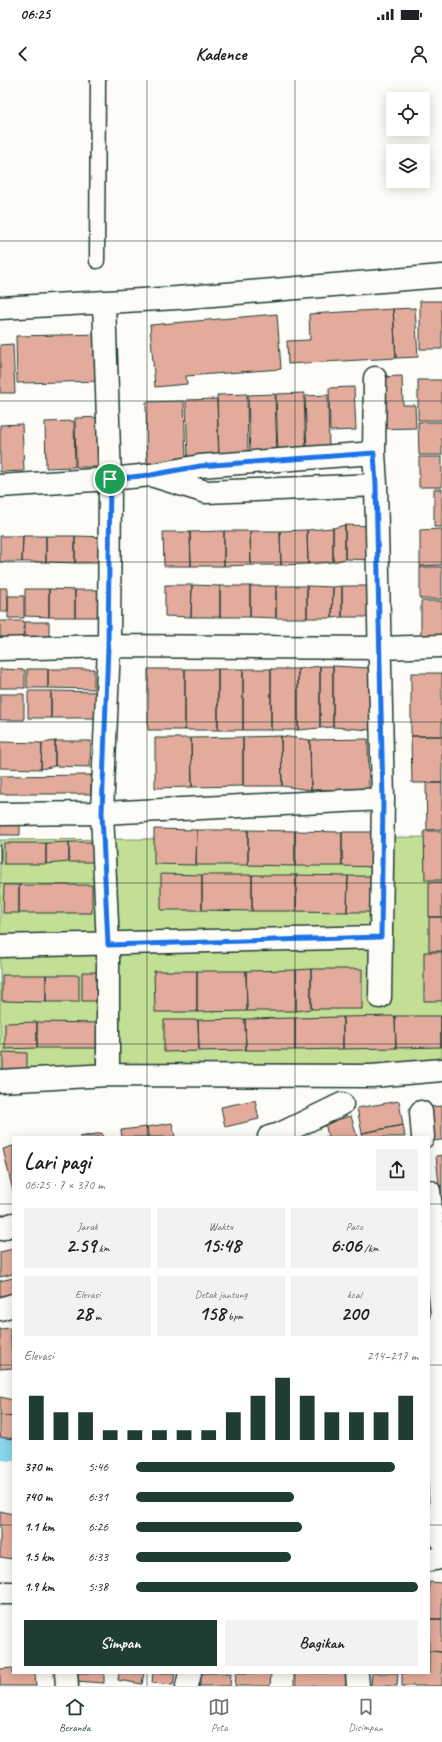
<!DOCTYPE html>
<html lang="id">
<head>
<meta charset="utf-8">
<style>
  body { margin:0; font-family:Caveat,sans-serif; background:#f2f2f2; color:#202124; height:100vh; display:flex; flex-direction:column; font-size:15px; white-space:nowrap }
  * { box-sizing:border-box; margin:0 }
  p { font-size:13px; color:#757577 }
  .icon { flex:none; width:22px; height:22px; fill:none; stroke:currentColor; stroke-width:2; stroke-linecap:round; stroke-linejoin:round }
  .map { position:relative; flex:1; overflow:hidden }
  .drawer { position:absolute; left:12px; top:1056px; width:418px; height:538px; display:flex; flex-direction:column; background:#fff; border-radius:0px; box-shadow:0 2px 10px #0003 }
  .drawer>* { flex:none }
  .fabs { position:absolute; left:386px; top:12px; display:grid; gap:8px }
  .fabs a { display:grid; place-items:center; width:44px; height:44px; border-radius:0px; background:#fff; box-shadow:0 2px 10px #0003; font-size:20px }
  .pin { position:absolute; display:grid; place-items:center; width:34px; height:34px; color:#fff; margin:-17px; border:2px solid #fff; border-radius:50%; box-shadow:0 1px 4px #0007 }
  .round { display:grid; place-items:center; flex:none; width:42px; height:42px; border-radius:0px; background:#f2f2f2 }
  .headline { display:flex; align-items:center; justify-content:space-between; height:68px; padding:0 12px }
  h1 { font-size:22px; font-weight:700; line-height:30px }
  .metrics { display:grid; grid-template-columns:repeat(3,1fr); gap:6px; height:68px; padding:4px 12px }
  .metrics div { display:grid; align-content:center; border-radius:0px; background:#f2f2f2; text-align:center }
  .metrics b { font-size:20px; font-weight:700 }
  .metrics small { font-size:11px; font-weight:400 }
  .metrics p { font-size:11px }
  .chart { height:112px; padding:8px 12px }
  .chart p { display:flex; justify-content:space-between }
  .chart svg { width:100%; height:72px; margin-top:4px; stroke:#1f3d34; stroke-width:6 }
  .cta { display:flex; gap:8px; margin-top:auto; padding:8px 12px }
  .cta a { flex:1; height:46px; border-radius:0px; background:#1f3d34; color:#fff; font-size:16px; font-weight:700; line-height:46px; text-align:center }
  .cta a+a { background:#f2f2f2; color:#202124 }
  ul { padding:0 12px; list-style:none; font-size:13px }
  li { display:grid; grid-template-columns:64px 48px 1fr; align-items:center; height:30px }
  li i { height:10px; border-radius:5px; background:#1f3d34 }
  .status { display:flex; justify-content:space-between; align-items:center; height:28px; padding:0 20px; background:#fff; direction:ltr }
  .status svg { height:11px; fill:currentColor }
  header { display:flex; justify-content:space-between; align-items:center; height:52px; padding:0 12px; background:#fff; font-size:18px; font-weight:700 }
  .tabs { display:flex; justify-content:space-around; align-items:center; height:56px; border-top:1px solid #e0e0e0; background:#fff; font-size:11px; color:#757577 }
  .tabs a { display:grid; justify-items:center; gap:2px }
  .tabs .current { color:#1f3d34 }
  .map>svg:first-child { display:block }
  .green { fill:#c3df96; stroke:#718e65 }
  .lines { fill:none; stroke-linecap:round; stroke-linejoin:round }
  .canal { stroke:#8ad6ea; stroke-width:28 }
  .building { fill:#e3ab9b; stroke:#1f3d34 }
  .service-casing { stroke:#1f3d34; stroke-width:17 }
  .minor-casing { stroke:#1f3d34; stroke-width:25 }
  .service { stroke:#fdfcf7; stroke-width:14 }
  .minor { stroke:#fdfcf7; stroke-width:22 }
  .route-casing { stroke:#fff; stroke-width:8 }
  .route { stroke:#1a73e8; stroke-width:5 }
  .grid { fill:none; stroke:#1f3d34; stroke-width:1; stroke-opacity:0.55 }
</style>
</head>
<body>
<div class="status"><b>06:25</b><svg viewBox="0 0 49 12"><path d="M0 12V9h3v3zM5 12V6h3v6zM10 12V3h3v9zM15 12V0h3v12zM26 1h20v11H26zM47 4h2v5h-2z"/></svg></div>
<header><svg class="icon" aria-label="back" viewBox="0 0 24 24"><path d="M15 5l-7 7 7 7"/></svg>Kadence<svg class="icon" aria-label="person" viewBox="0 0 24 24"><circle cx="12" cy="8" r="4"/><path d="M4 21q1-7 8-7t8 7"/></svg></header>
<div class="map">
<svg width="442" height="1606" viewBox="0 0 442 1606">
  <rect width="100%" height="100%" fill="#fdfcf7"/>
  <filter id="ink" filterUnits="userSpaceOnUse"><feTurbulence type="fractalNoise" baseFrequency=".025" numOctaves="2"/><feDisplacementMap in="SourceGraphic" scale="8" xChannelSelector="R" yChannelSelector="G"/><feConvolveMatrix kernelMatrix="1 2 1 2 8 2 1 2 1" color-interpolation-filters="sRGB"/></filter>
  <g filter="url(#ink)">
    <path class="green" d="M442,757V992L0,994V760Z"/>
    <g class="lines">
      <path class="canal" d="M0,1366L13,1367"/>
    </g>
    <path class="building" d="M420,221H442V269H420Z
      M415,228L418,277L396,278L393,229Z
      M393,229L396,278L288,284L287,261L310,260L309,234Z
      M277,234L281,289L186,296L187,304L155,307L150,245Z
      M104,254L105,301L17,303L16,256Z
      M13,264L15,313H0V265Z
      M402,296L403,325H415L416,348L378,349L376,297Z
      M418,300H442V340H418Z
      M354,307L356,350L330,351L329,308Z
      M304,313L306,376L278,377L276,314Z
      M247,314L248,377L219,378L217,315Z
      M275,314L277,376L250,377L248,315Z
      M328,315L329,374H307L305,316Z
      M217,319L219,382L188,383L186,320Z
      M184,321L186,383L147,385L146,322Z
      M105,337L106,387H76L75,338Z
      M74,341L75,387L46,388L45,342Z
      M418,342H442V375H419Z
      M22,344L24,391L0,392V345Z
      M419,377H442V407H419Z
      M434,409H442V447H434Z
      M345,445L372,446L373,480L345,479Z
      M345,445V479L333,482V448Z
      M333,448V482L308,484L307,450Z
      M442,449V485L420,486V450Z
      M307,450L308,484L281,485L280,451Z
      M224,451H250L251,485L224,486Z
      M224,451V486H191L190,452Z
      M250,451H280L281,485H251Z
      M163,452H190L191,486H164Z
      M0,456H23L22,482H0Z
      M23,456H46V482H22Z
      M46,456H75V483L46,482Z
      M75,456L106,457V483H75Z
      M420,487H442V519H420Z
      M165,505H192L191,537L165,536Z
      M192,505L220,506V537H191Z
      M220,506H250V537H220Z
      M250,506H276V538L250,537Z
      M276,506H307V538H276Z
      M307,506L333,507L332,538H307Z
      M342,506H371V537H342Z
      M342,506V537L332,538L333,507Z
      M0,508H8V532H0Z
      M25,509H49V537L25,536Z
      M49,509L75,510V537H49Z
      M75,510H104V537H75Z
      M8,516H24V538H8Z
      M421,521H442V556H421Z
      M0,541H24L23,561H0Z
      M25,542H49V561H25Z
      M320,586H333V647L320,648Z
      M320,586V648L298,650V589Z
      M333,586L370,588V650L333,647Z
      M0,589L25,590V608H0Z
      M27,589H48V608H27Z
      M48,589H94V609L48,608Z
      M148,589H185V650H148Z
      M185,589H218V650H185Z
      M218,589H243V650H218Z
      M243,589H271V650H243Z
      M271,589H298V650H271Z
      M411,593H442V656H411Z
      M28,611H51V638H28Z
      M51,611L102,612L101,638H51Z
      M0,614H24V640H0Z
      M281,656L310,660L311,710L282,706Z
      M281,656L282,706H243V657Z
      M411,656H442V703H412Z
      M243,657V706L192,707L191,658Z
      M155,658H191L192,707L155,708Z
      M368,659L369,709L311,710L310,660Z
      M55,661H91L90,687L55,686Z
      M55,661V686L41,689L42,663Z
      M0,662L42,663L41,689L0,688Z
      M91,695V714H0V696Z
      M426,703H442V749L427,750Z
      M0,738H20V755H0Z
      M154,749L197,750L196,785L154,784Z
      M197,750H248V785H196Z
      M248,750L295,751V786L248,785Z
      M295,751L342,752V786H295Z
      M424,751H442V800H425Z
      M342,752H379L378,787L342,786Z
      M69,762H94V782H69Z
      M69,762V782L46,784V763Z
      M4,763H46V784H4Z
      M0,765H1V784H0Z
      M161,794L202,795V830H161Z
      M202,795H252V831L202,830Z
      M252,795H296V831H252Z
      M296,795L348,796L347,832L296,831Z
      M348,796H376V832H347Z
      M429,802H442V837H429Z
      M4,805H19V833H3Z
      M19,805H92V833H19Z
      M429,837H442V871H429Z
      M424,872H442V921H424Z
      M311,889H362V929H311Z
      M311,889V929L296,931V890Z
      M296,890V931H247L246,891Z
      M154,891H197V932H155Z
      M197,891H246L247,931L197,932Z
      M82,892H102V921H82Z
      M2,895H46V922L2,921Z
      M46,895H79V922H46Z
      M395,936H441V967L396,968Z
      M395,936L396,968L343,969V937Z
      M441,936H442V967H441Z
      M343,937V969L295,970V938Z
      M295,938V970H246L245,939Z
      M245,939L246,970L199,971L198,940Z
      M164,940H198L199,971L164,972Z
      M37,942V968L5,969V943Z
      M37,942L98,943V968H37Z
      M3,972L27,973V991H3Z
      M255,1020L259,1039L225,1047L221,1027Z
      M399,1021L403,1045L362,1053L357,1028Z
      M442,1026V1060L432,1061L430,1027Z
      M351,1036L357,1057H325L328,1056L325,1043Z
      M172,1043L175,1057H148L147,1047Z
      M403,1045L405,1057H362V1053Z
      M147,1047L148,1057H122L121,1050Z
      M102,1053L103,1057H79Z
      M13,1066V1111L3,1069Z
      M442,1075V1106H439L436,1076Z
      M439,1106H442V1136Z
      M13,1169V1194L0,1197V1172Z
      M13,1198V1219L0,1222V1201Z
      M10,1248L13,1288L0,1289V1249Z
      M0,1317L13,1320V1337L0,1335Z
      M0,1335L13,1337V1359L0,1357Z
      M0,1431L13,1434L12,1479L0,1477Z
      M429,1502L442,1503V1539H429Z
      M429,1539H442V1572L429,1571Z
      M429,1571L442,1572V1606H402V1593H429Z
      M13,1588V1593H35L36,1606H0V1589Z
      M75,1593H104V1603L75,1601Z
      M119,1593H144L142,1604L118,1600Z
      M153,1593H175L173,1605L152,1603Z
      M195,1593H231L230,1606H194Z
      M236,1593H271L270,1606H235Z
      M294,1593H347L346,1606H294Z
      M372,1593H398L397,1606H371Z"/>
    <g class="lines">
      <g class="service-casing">
        <path id="service" d="M97,181L98,0"/>
      </g>
      <g class="minor-casing">
        <path id="minor" d="M104,222L110,399L109,566L102,733L108,865V995
          M0,228L177,218L442,196
          M375,298L374,373L376,405L383,719L380,917
          M154,396L206,412L376,405
          M0,406L110,399L151,395L200,386L374,373
          M0,569L109,566L380,568L442,566
          M0,734L102,733L383,719
          M0,866L381,857
          M0,1001L108,995L372,996L442,990
          M421,1032L423,1057
          M269,1057L280,1054L342,1024
          M429,1111L442,1234
          M0,1149L13,1144
          M0,1229L13,1225
          M442,1235L435,1266V1299L442,1460
          M429,1480L442,1478
          M0,1513H13
          M66,1593L67,1606
          M357,1593L358,1606
          M187,1606L190,1593"/>
      </g>
      <use href="#service" class="service"/>
      <use href="#minor" class="minor"/>
    </g>
  </g>
  <g class="lines" filter="url(#ink)">
    <g class="route-casing">
      <path id="route" d="M374,373L376,405L383,719L381,857L108,865L102,733L108,566L110,399L151,395L200,386Z"/>
    </g>
    <use href="#route" class="route"/>
  </g>
  <path class="grid" d="M147,0V1057M295,0V1057M0,161H442M0,321H442M0,482H442M0,642H442M0,803H442M0,964H442M0,1124H13M429,1124H442M0,1285H13M429,1285H442M0,1445H13M429,1445H442M147,1593V1606M295,1593V1606"/>
</svg>
<div class="fabs">
<a><svg class="icon" aria-label="locate" viewBox="0 0 24 24"><circle cx="12" cy="12" r="6"/><path d="M12 2v4M12 18v4M2 12h4M18 12h4"/></svg></a>
<a><svg class="icon" aria-label="layers" viewBox="0 0 24 24"><path d="M12 4l9 5-9 5-9-5zM3 14l9 5 9-5"/></svg></a>
</div>
<div class="pin" style="left:110px;top:399px;background:#1e9e55"><svg class="icon" aria-label="arrive" viewBox="0 0 24 24"><path d="M6 21V4h12l-3 4 3 4H6"/></svg></div>
<section class="drawer">
<div class="headline"><div><h1>Lari pagi</h1><p>06:25 · 7 × 370 m</p></div><a class="round"><svg class="icon" aria-label="share" viewBox="0 0 24 24"><path d="M12 15V3M7 8l5-5 5 5M5 13v7h14v-7"/></svg></a></div>
<div class="metrics">
<div><p>Jarak</p><b>2.59<small> km</small></b></div>
<div><p>Waktu</p><b>15:48</b></div>
<div><p>Pace</p><b>6:06<small> /km</small></b></div>
</div>
<div class="metrics">
<div><p>Elevasi</p><b>28<small> m</small></b></div>
<div><p>Detak jantung</p><b>158<small> bpm</small></b></div>
<div><p>kcal</p><b>200</b></div>
</div>
<div class="chart"><p><span>Elevasi</span>214–217 m</p>
<svg viewBox="0 0 160 44" preserveAspectRatio="none"><path d="M5 44V17M15 44V27M25 44V27M35 44V38M45 44V38M55 44V38M65 44V38M75 44V38M85 44V27M95 44V17M105 44V6M115 44V17M125 44V27M135 44V27M145 44V27M155 44V17"/></svg>
</div>
<ul>
<li><b>370 m</b>5:46<i style="width:92%"></i></li>
<li><b>740 m</b>6:31<i style="width:56%"></i></li>
<li><b>1.1 km</b>6:26<i style="width:59%"></i></li>
<li><b>1.5 km</b>6:33<i style="width:55%"></i></li>
<li><b>1.9 km</b>5:38<i style="width:100%"></i></li>
</ul>
<div class="cta"><a>Simpan</a><a>Bagikan</a></div>
</section>
</div>
<nav class="tabs">
<a class="current"><svg class="icon" aria-label="home" viewBox="0 0 24 24"><path d="M3 11l9-7 9 7M6 9v11h12V9"/></svg>Beranda</a>
<a><svg class="icon" aria-label="map" viewBox="0 0 24 24"><path d="M3 6l6-2 6 2 6-2v14l-6 2-6-2-6 2zM9 4v14M15 6v14"/></svg>Peta</a>
<a><svg class="icon" aria-label="saved" viewBox="0 0 24 24"><path d="M7 4h10v16l-5-4-5 4z"/></svg>Disimpan</a>
</nav>
</body>
</html>
